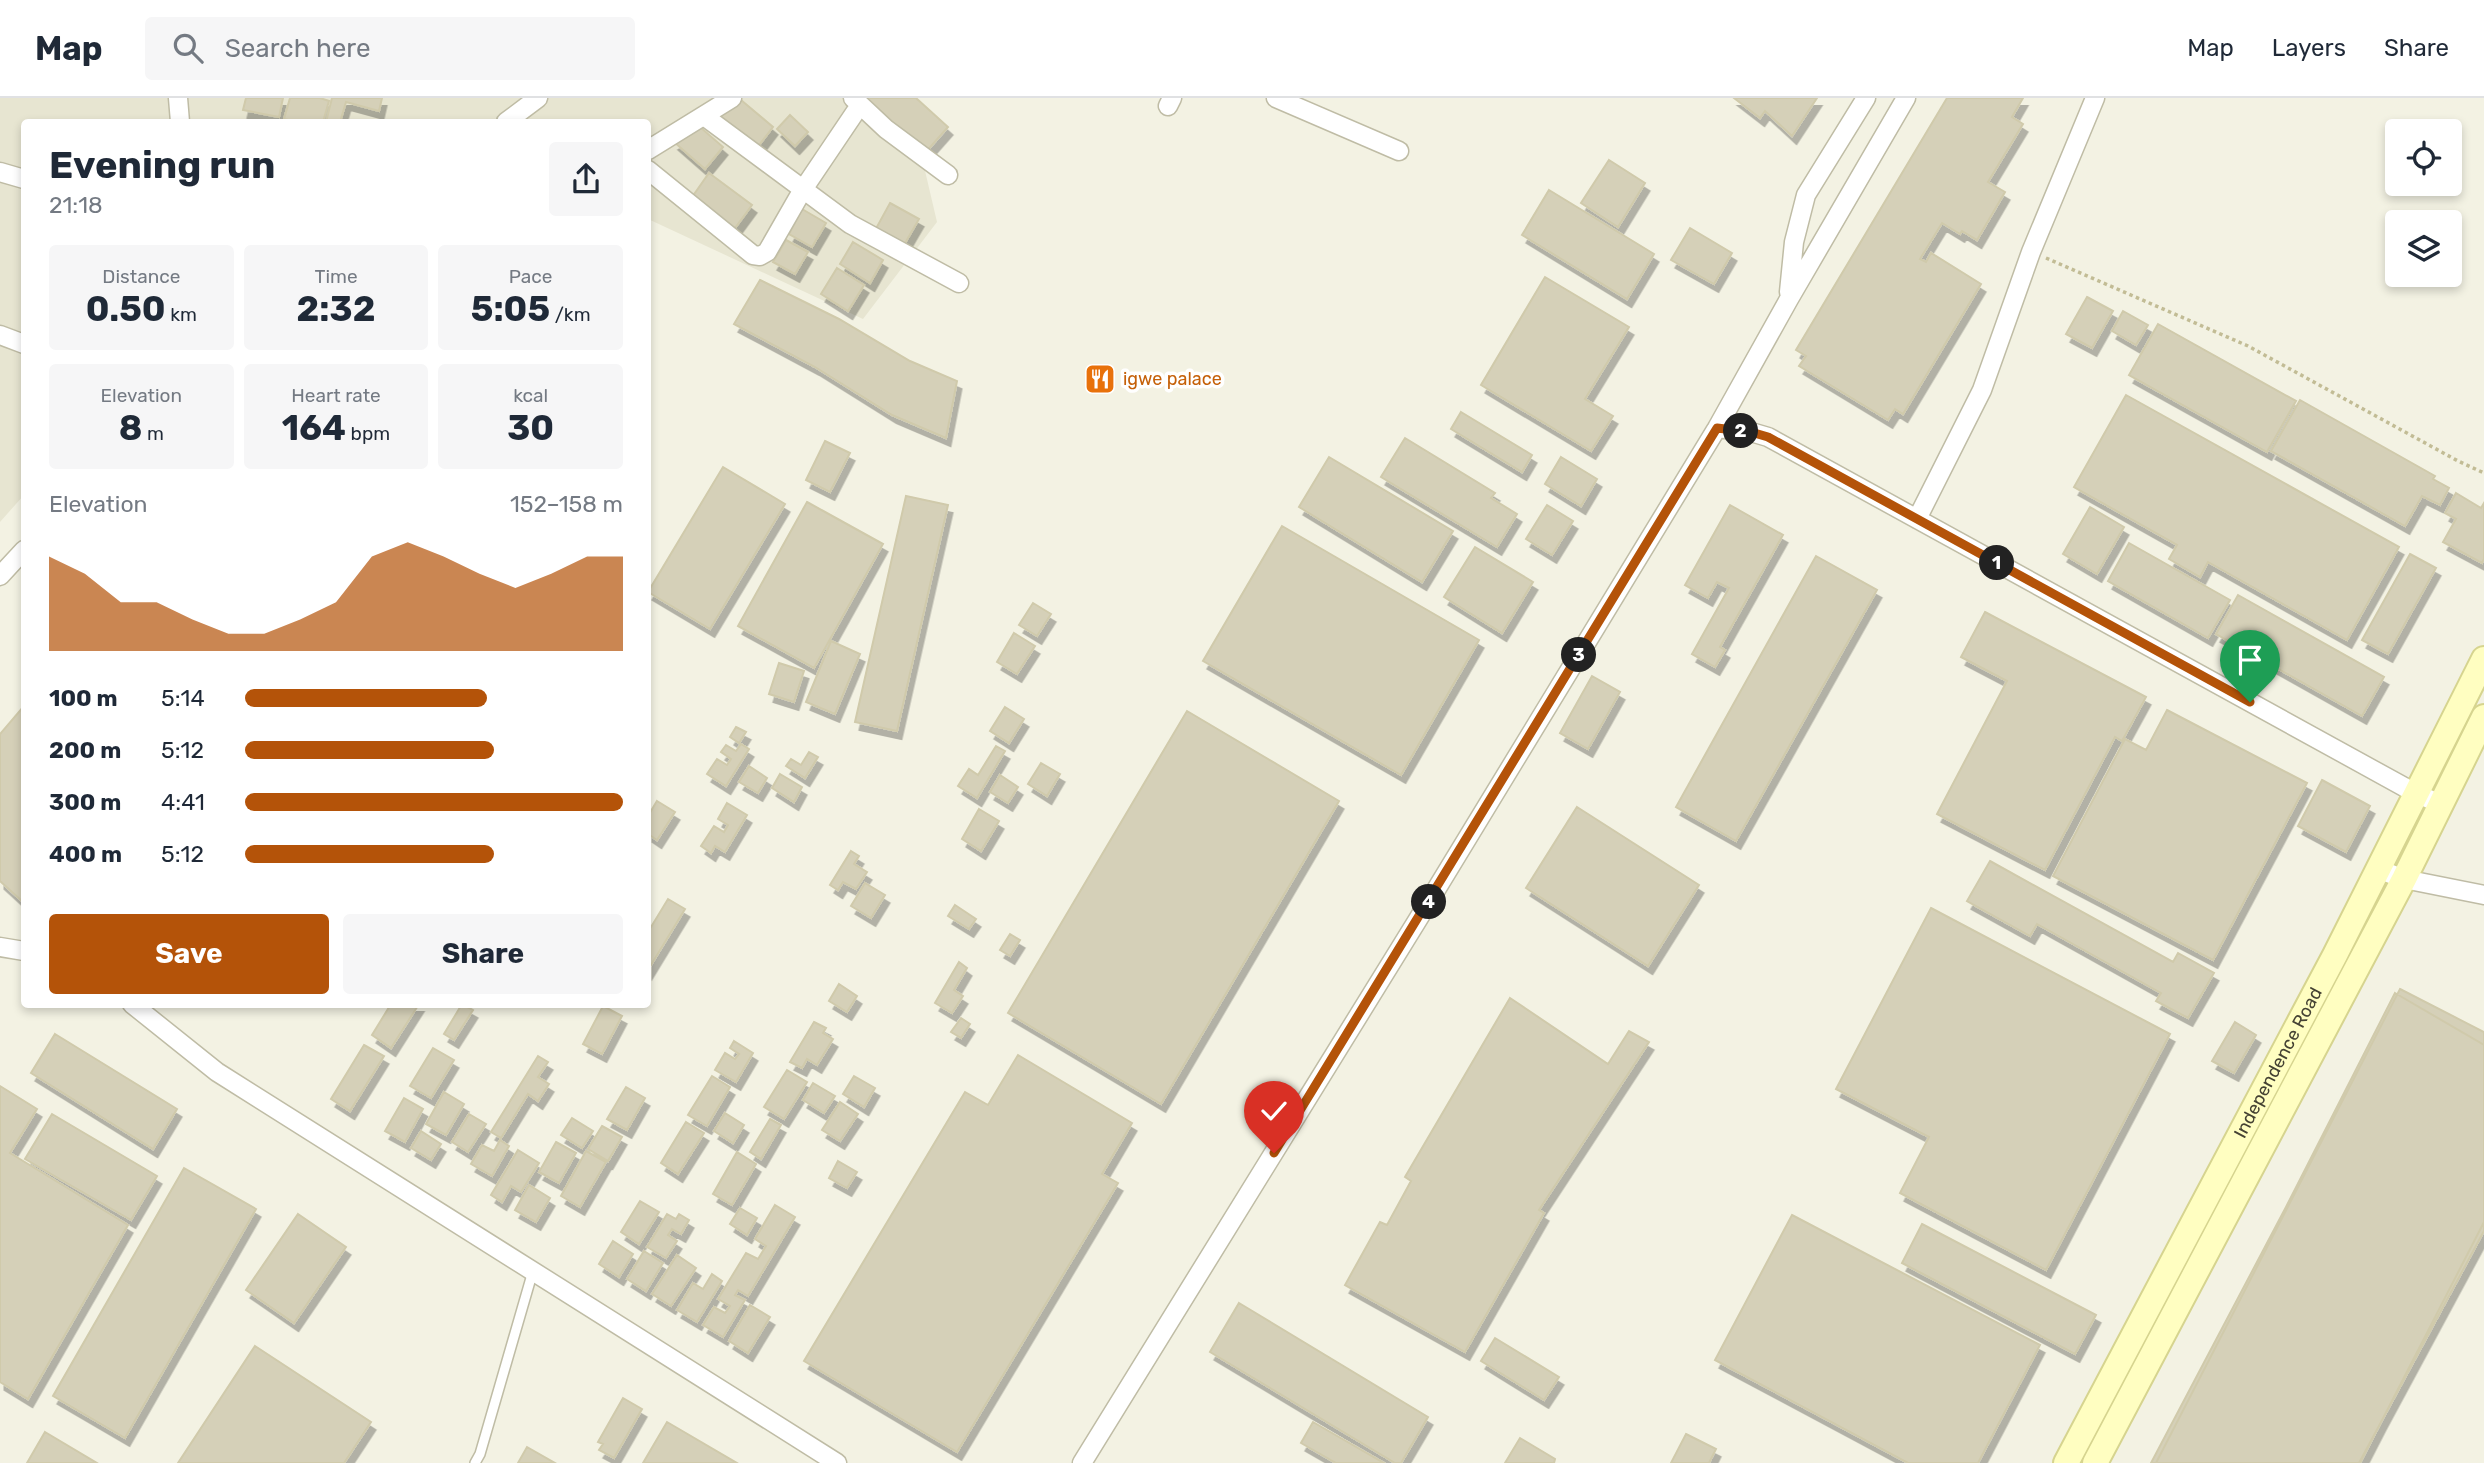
<!DOCTYPE html>
<html lang="en">
<head>
<meta charset="utf-8">
<style>
  body { margin:0; font-family:Rubik,sans-serif; background:#f6f6f7; color:#1f2937; height:100vh; display:flex; flex-direction:column; font-size:26px; white-space:nowrap }
  * { box-sizing:border-box; margin:0 }
  p { font-size:23px; color:#747a83 }
  .icon { flex:none; width:38px; height:38px; fill:none; stroke:currentColor; stroke-width:2; stroke-linecap:round; stroke-linejoin:round }
  .map { position:relative; flex:1; overflow:hidden }
  .panel { position:absolute; left:21px; top:21px; width:630px; height:889px; display:flex; flex-direction:column; background:#fff; border-radius:7px; box-shadow:0 4px 10px #0003 }
  .panel>* { flex:none }
  .controls { position:absolute; left:2385px; top:21px; display:grid; gap:14px }
  .controls a { display:grid; place-items:center; width:77px; height:77px; border-radius:7px; background:#fff; box-shadow:0 4px 10px #0003; font-size:35px }
  .pin { position:absolute; display:grid; place-items:center; width:60px; height:60px; color:#fff; margin:-72px -30px; border-radius:50% 50% 50% 0; rotate:-45deg; box-shadow:0 0 7px #0007 }
  .pin .icon { rotate:45deg }
  .km { position:absolute; width:35px; height:35px; margin:-18px; border-radius:50%; background:#222; color:#fff; font-size:19px; line-height:35px; text-align:center }
  .round { display:grid; place-items:center; flex:none; width:74px; height:74px; border-radius:7px; background:#f6f6f7 }
  .head { display:flex; align-items:center; justify-content:space-between; height:119px; padding:0 28px }
  h1 { font-size:38px; font-weight:700; line-height:52px }
  .figures { display:grid; grid-template-columns:repeat(3,1fr); gap:10px; height:119px; padding:7px 28px }
  .figures div { display:grid; align-content:center; border-radius:7px; background:#f6f6f7; text-align:center }
  .figures b { font-size:35px; font-weight:700 }
  .figures small { font-size:19px; font-weight:400 }
  .figures p { font-size:19px }
  .chart { height:196px; padding:14px 28px }
  .chart p { display:flex; justify-content:space-between }
  .chart svg { width:100%; height:126px; margin-top:7px; fill:#b45309; opacity:.7 }
  .action { display:flex; gap:14px; margin-top:auto; padding:14px 28px }
  .action a { flex:1; height:80px; border-radius:7px; background:#b45309; color:#fff; font-size:28px; font-weight:700; line-height:80px; text-align:center }
  .action a+a { background:#f6f6f7; color:#1f2937 }
  ul { padding:0 28px; list-style:none; font-size:23px }
  li { display:grid; grid-template-columns:112px 84px 1fr; align-items:center; height:52px }
  li i { height:18px; border-radius:9px; background:#b45309 }
  header { display:flex; align-items:center; gap:42px; box-sizing:border-box; height:98px; padding:0 35px; background:#fff; border-bottom:2px solid #e0e1e3 }
  header strong { font-size:33px }
  nav { display:flex; gap:38px; margin-inline-start:auto; font-size:24px }
  .search { width:490px; height:63px; background:#f6f6f7; display:flex; align-items:center; gap:18px; box-sizing:border-box; padding:0 24px; border-radius:7px; color:#747a83; font-size:26px }
  .map>svg:first-child { display:block }
  .residential { fill:#e7e5d1 }
  .building { fill:#d5d0b8; stroke:#d0caab; stroke-width:2; filter:url(#shadow) }
  .lines { fill:none; stroke-linecap:round; stroke-linejoin:round }
  .lane-casing { stroke:#bfbca5; stroke-width:12 }
  .street-casing { stroke:#bfbca5; stroke-width:21 }
  .secondary-casing { stroke:#d6d48f; stroke-width:28 }
  .path { stroke:#c2bc95; stroke-width:3.5; stroke-dasharray:3.5 3.5; stroke-linecap:butt }
  .lane { stroke:#fff; stroke-width:9 }
  .street { stroke:#fff; stroke-width:18 }
  .secondary { stroke:#fffec1; stroke-width:24 }
  .route-casing { stroke:#fff; stroke-width:14 }
  .route { stroke:#b45309; stroke-width:9 }
  .labels { text-anchor:middle; stroke-width:7; stroke-linejoin:round; paint-order:stroke }
  .food-label { font-size:18px; fill:#c56008; stroke:#fff; text-anchor:start }
  .street-label { font-size:18px; fill:#454233; stroke:#fff }
</style>
</head>
<body>
<header>
<strong>Map</strong>
<div class="search"><svg class="icon" aria-label="search" viewBox="0 0 24 24"><circle cx="10" cy="10" r="6"/><path d="M15 15l6 6"/></svg>Search here</div>
<nav><a>Map</a><a>Layers</a><a>Share</a></nav>
</header>
<div class="map">
<svg width="2484" height="1365" viewBox="0 0 2484 1365">
  <defs>
    <filter id="shadow"><feDropShadow dx="4.5" dy="8" stdDeviation="0" flood-color="#0004"/></filter>
  </defs>
  <rect width="100%" height="100%" fill="#f3f2e3"/>
  <path class="residential" d="M0,0H908L937,124L863,221L648,121V24H24V397L0,424Z"/>
  <path class="building" d="M246,0H283L279,19L243,12Z
    M290,0H320L329,3L323,24H296L284,21Z
    M332,0H382L379,13L346,4L340,24H326Z
    M865,0H916L948,29L925,55Z
    M1734,0H1817L1792,38L1765,13L1760,20Z
    M1947,0H2023L2012,19L2023,26L1988,84L2005,94L1977,142L1962,133L1960,136L1942,125L1920,161L1926,164L1931,155L1981,186L1903,316L1895,311L1888,322L1799,268L1806,258L1796,252Z
    M741,2L773,29L756,51L715,20Z
    M790,17L808,34L795,48L777,31Z
    M700,29L723,49L705,71L674,44Z
    M1609,62L1645,85L1618,129L1581,105Z
    M709,75L752,107L732,134L690,102Z
    M1549,92L1654,156L1627,201L1522,137Z
    M890,105L919,121L901,152L873,136Z
    M802,111L826,125L812,149L789,136Z
    M1690,130L1732,155L1714,186L1671,162Z
    M786,142L808,154L795,176L773,164Z
    M853,144L883,162L870,185L840,166Z
    M837,170L864,187L848,213L821,196Z
    M1545,179L1629,229L1585,301L1613,318L1591,353L1481,287Z
    M760,182L839,221L910,263L957,283L946,340L892,317L815,269L734,226Z
    M2087,199L2113,213L2092,250L2066,236Z
    M2123,213L2148,227L2136,247L2112,233Z
    M2158,226L2296,303L2267,354L2129,277Z
    M2126,297L2399,449L2347,542L2208,464L2200,479L2169,461L2177,447L2074,389Z
    M2300,302L2435,378L2433,381L2449,390L2440,407L2422,398L2405,428L2271,353Z
    M1461,314L1532,357L1522,374L1451,331Z
    M1405,340L1495,395L1491,400L1517,416L1497,449L1381,379Z
    M825,343L850,355L830,394L806,382Z
    M1329,359L1453,433L1422,484L1299,409Z
    M1561,359L1597,381L1581,408L1545,386Z
    M723,369L785,406L710,531L648,494Z
    M2456,395L2481,410L2484,405V461L2482,465L2443,444L2456,421L2445,415Z
    M906,398L948,407L897,633L855,624Z
    M807,404L883,446L814,570L738,528Z
    M1547,407L1573,423L1552,457L1526,441Z
    M1730,407L1783,437L1720,549L1725,552L1715,569L1692,556L1729,490L1717,484L1708,500L1685,487Z
    M2090,409L2124,429L2097,476L2063,456Z
    M1282,428L1479,542L1401,677L1203,563Z
    M2129,445L2230,502L2208,540L2108,483Z
    M1475,449L1533,484L1502,535L1444,499Z
    M2410,456L2436,470L2388,556L2362,542Z
    M1816,458L1877,492L1736,743L1676,709Z
    M2238,497L2384,579L2362,618L2216,536Z
    M1033,505L1051,516L1037,538L1019,527Z
    M1985,514L2146,599L2122,643L2115,639L2045,772L1937,716L2007,583L1961,559Z
    M1014,535L1035,548L1017,576L997,564Z
    M831,543L860,556L835,616L806,604Z
    M779,565L804,573L794,604L769,596Z
    M1592,578L1620,594L1588,651L1560,635Z
    M24,608V805L0,783V636Z
    M1005,609L1024,621L1009,645L990,633Z
    M2167,612L2307,685L2213,862L2053,778L2125,641L2146,652Z
    M1187,613L1339,703L1161,1006L1008,915Z
    M736,629L746,634L739,645L730,639Z
    M741,646L749,651L726,688L707,676L717,661L727,667L731,661L721,654L726,647L736,653Z
    M996,648L1005,653L977,700L958,688L969,671L978,677Z
    M809,654L818,659L805,680L786,668L791,661L801,667Z
    M1041,665L1060,676L1047,698L1028,686Z
    M749,668L767,680L758,695L739,684Z
    M780,676L802,689L794,704L772,690Z
    M1000,677L1018,689L1008,705L990,694Z
    M2322,682L2370,708L2346,754L2298,728Z
    M657,703L675,714L657,742L648,736V718Z
    M727,705L747,717L725,754L715,748L711,755L701,748L714,728L724,734L728,727L718,721Z
    M1577,709L1699,787L1648,868L1526,790Z
    M979,711L999,723L981,753L962,741Z
    M851,753L859,758L854,766L867,774L856,791L843,784L838,792L830,787Z
    M1990,763L2173,864L2178,855L2214,875L2188,920L2156,903L2161,895L2037,826L2030,838L1967,803Z
    M865,785L885,797L871,820L851,808Z
    M668,801L685,811L648,872V834Z
    M955,807L976,821L969,831L948,818Z
    M1931,810L2170,936L2046,1172L1900,1095L1929,1039L1836,991Z
    M1010,836L1020,842L1010,858L1000,852Z
    M959,864L967,870L954,892L963,898L952,915L935,905Z
    M839,886L857,898L847,914L829,903Z
    M2400,891L2484,934V1124L2360,1365H2156Z
    M2395,895L2484,947V1133L2359,1365H2151L2286,1109Z
    M1510,900L1608,966L1629,933L1649,944L1539,1112L1544,1115L1465,1254L1345,1187L1380,1124L1387,1127L1411,1083L1405,1079Z
    M391,906H419L391,950L372,937Z
    M462,906L473,912L454,942L444,936Z
    M603,908L622,918L602,956L583,946Z
    M961,920L970,926L961,940L951,934Z
    M814,924L826,930L823,935L833,941L817,967L807,961L802,970L790,964Z
    M2235,924L2256,937L2234,975L2212,963Z
    M55,936L177,1011L153,1051L31,975Z
    M734,943L753,955L736,984L715,972L725,955L735,961L739,956L730,950Z
    M364,947L384,958L350,1013L331,1001Z
    M433,950L454,962L431,1000L410,988Z
    M1018,957L1132,1025L1102,1076L1118,1085L957,1354L804,1263L965,994L988,1007Z
    M538,958L548,964L538,979L549,986L538,1003L528,996L501,1040L491,1034Z
    M787,972L807,984L784,1021L764,1009Z
    M712,978L730,989L707,1028L688,1017Z
    M854,978L875,990L864,1009L843,996Z
    M813,985L835,998L824,1015L803,1002Z
    M0,988L37,1011L10,1055L128,1127L28,1301L0,1284Z
    M626,989L645,1000L627,1032L607,1021Z
    M444,994L464,1006L446,1037L426,1026Z
    M404,1000L423,1011L405,1044L385,1033Z
    M840,1004L858,1016L840,1043L822,1032Z
    M725,1015L744,1027L733,1045L714,1033Z
    M52,1016L157,1078L131,1122L25,1061Z
    M469,1016L486,1026L468,1054L452,1044Z
    M572,1020L593,1033L582,1050L561,1037Z
    M770,1021L781,1027L761,1061L750,1054Z
    M686,1024L704,1035L678,1076L661,1065Z
    M602,1028L622,1039L608,1063L588,1051Z
    M421,1033L441,1046L431,1062L411,1050Z
    M500,1042L509,1048L492,1078L471,1066L482,1047L494,1053Z
    M556,1044L576,1055L559,1085L539,1074Z
    M518,1052L539,1065L521,1094L511,1088L502,1104L491,1097Z
    M586,1053L606,1064L580,1109L561,1098Z
    M737,1054L756,1066L732,1107L713,1096Z
    M838,1063L857,1074L847,1090L829,1080Z
    M184,1070L256,1111L125,1340L53,1298Z
    M529,1087L550,1100L536,1124L515,1112Z
    M640,1103L659,1114L639,1146L621,1134Z
    M775,1107L795,1119L748,1198L738,1192L735,1197L745,1202L723,1239L703,1227L714,1209L725,1215L730,1208L718,1201L746,1155L758,1161L766,1148L755,1141Z
    M740,1110L757,1120L747,1137L730,1126Z
    M298,1116L346,1149L294,1225L246,1192Z
    M667,1116L676,1121L679,1116L689,1122L681,1136L672,1131L668,1137L677,1143L666,1160L647,1149Z
    M1792,1117L2040,1247L1978,1365H1908L1715,1262Z
    M1922,1126L2096,1217L2075,1256L1902,1165Z
    M613,1143L633,1156L619,1179L599,1166Z
    M644,1153L663,1165L646,1193L627,1181Z
    M677,1157L696,1170L671,1208L652,1196Z
    M712,1176L722,1183L697,1224L677,1212L693,1185L703,1191Z
    M1239,1205L1428,1319L1401,1365H1395L1210,1254Z
    M750,1207L770,1219L748,1255L729,1243Z
    M1495,1240L1559,1279L1544,1302L1481,1263Z
    M255,1248L371,1324L344,1365H178Z
    M623,1300L642,1311L614,1360L599,1352L603,1346L598,1344Z
    M667,1324L737,1365H643Z
    M1313,1324L1384,1365H1336L1301,1345Z
    M45,1334L97,1365H27Z
    M1686,1336L1716,1351L1709,1365H1671Z
    M1520,1340L1555,1361L1554,1365H1505Z
    M527,1349L555,1365H518Z"/>
  <g class="lines">
    <g class="lane-casing">
      <path id="lane" d="M475,1365L480,1356L533,1173"/>
    </g>
    <g class="street-casing">
      <path id="street" d="M178,0L180,24
        M853,0L886,31L948,77
        M1276,0L1399,53
        M1168,8L1172,0
        M704,18L850,126L959,185
        M506,24L538,0
        M648,52L732,0
        M648,72L753,157L760,158L767,154L802,93L860,7
        M0,74L24,81
        M1789,194L1794,144L1806,97L1866,0
        M0,237L24,246
        M1717,330L1751,334L1768,339L2417,696L2441,706
        M1917,421L1982,292L2031,154L2095,0
        M0,478L24,452
        M2378,771L2404,781L2484,797
        M0,849L24,853
        M132,906L217,974L837,1365
        M1082,1365L1417,823L1717,330L1789,201L1906,0"/>
    </g>
    <g class="secondary-casing">
      <g id="secondary">
        <path id="s1" d="M2066,1365L2335,857L2484,561"/>
        <path d="M2095,1365L2404,781L2484,619"/>
      </g>
    </g>
    <path class="path" d="M2046,160L2248,248L2458,363L2484,375"/>
    <use href="#lane" class="lane"/>
    <use href="#street" class="street"/>
    <use href="#secondary" class="secondary"/>
  </g>
  <g class="lines">
    <g class="route-casing">
      <path id="route" d="M1274,1055L1717,330L1751,334L1768,339L2250,604"/>
    </g>
    <use href="#route" class="route"/>
  </g>
  <defs>
    <g id="restaurant-square" transform="scale(1.575)"><rect x="-9" y="-9" width="18" height="18" rx="4" fill="#e8710a" stroke="#fff"/><path d="M-5-6h1v4h1v-4h1v4h1v-4h1v5L-1.5 .5V6h-2V.5L-5-1ZM5-6V6H3V1.5H1.5Q1.5-4 5-6Z" fill="#fff"/></g>
  </defs>
  <g fill-rule="evenodd">
    <use href="#restaurant-square" x="1100" y="281"/>
  </g>
  <g class="labels">
    <g class="food-label">
      <text x="1123" y="287">igwe palace</text>
    </g>
    <g class="street-label">
      <text dy="6" stroke="none"><textPath href="#s1" startOffset="453">Independence Road</textPath></text>
    </g>
  </g>
</svg>
<div class="controls">
<a><svg class="icon" aria-label="locate" viewBox="0 0 24 24"><circle cx="12" cy="12" r="6"/><path d="M12 2v4M12 18v4M2 12h4M18 12h4"/></svg></a>
<a><svg class="icon" aria-label="layers" viewBox="0 0 24 24"><path d="M12 4l9 5-9 5-9-5zM3 14l9 5 9-5"/></svg></a>
</div>
<div class="pin" style="left:2250px;top:604px;background:#1e9e55"><svg class="icon" aria-label="arrive" viewBox="0 0 24 24"><path d="M6 21V4h12l-3 4 3 4H6"/></svg></div>
<div class="pin" style="left:1274px;top:1055px;background:#d93025"><svg class="icon" aria-label="check" viewBox="0 0 24 24"><path d="M5 12l5 5 9-10"/></svg></div>
<b class="km" style="left:1997px;top:465px">1</b>
<b class="km" style="left:1741px;top:333px">2</b>
<b class="km" style="left:1579px;top:557px">3</b>
<b class="km" style="left:1429px;top:804px">4</b>
<section class="panel">
<div class="head"><div><h1>Evening run</h1><p>21:18</p></div><a class="round"><svg class="icon" aria-label="share" viewBox="0 0 24 24"><path d="M12 15V3M7 8l5-5 5 5M5 13v7h14v-7"/></svg></a></div>
<div class="figures">
<div><p>Distance</p><b>0.50<small> km</small></b></div>
<div><p>Time</p><b>2:32</b></div>
<div><p>Pace</p><b>5:05<small> /km</small></b></div>
</div>
<div class="figures">
<div><p>Elevation</p><b>8<small> m</small></b></div>
<div><p>Heart rate</p><b>164<small> bpm</small></b></div>
<div><p>kcal</p><b>30</b></div>
</div>
<div class="chart"><p><span>Elevation</span>152–158 m</p>
<svg viewBox="0 0 160 44" preserveAspectRatio="none"><path d="M0 44V11L10 17L20 27L30 27L40 33L50 38L60 38L70 33L80 27L90 11L100 6L110 11L120 17L130 22L140 17L150 11L160 11V44z"/></svg>
</div>
<ul>
<li><b>100 m</b>5:14<i style="width:64%"></i></li>
<li><b>200 m</b>5:12<i style="width:66%"></i></li>
<li><b>300 m</b>4:41<i style="width:100%"></i></li>
<li><b>400 m</b>5:12<i style="width:66%"></i></li>
</ul>
<div class="action"><a>Save</a><a>Share</a></div>
</section>
</div>
</body>
</html>
